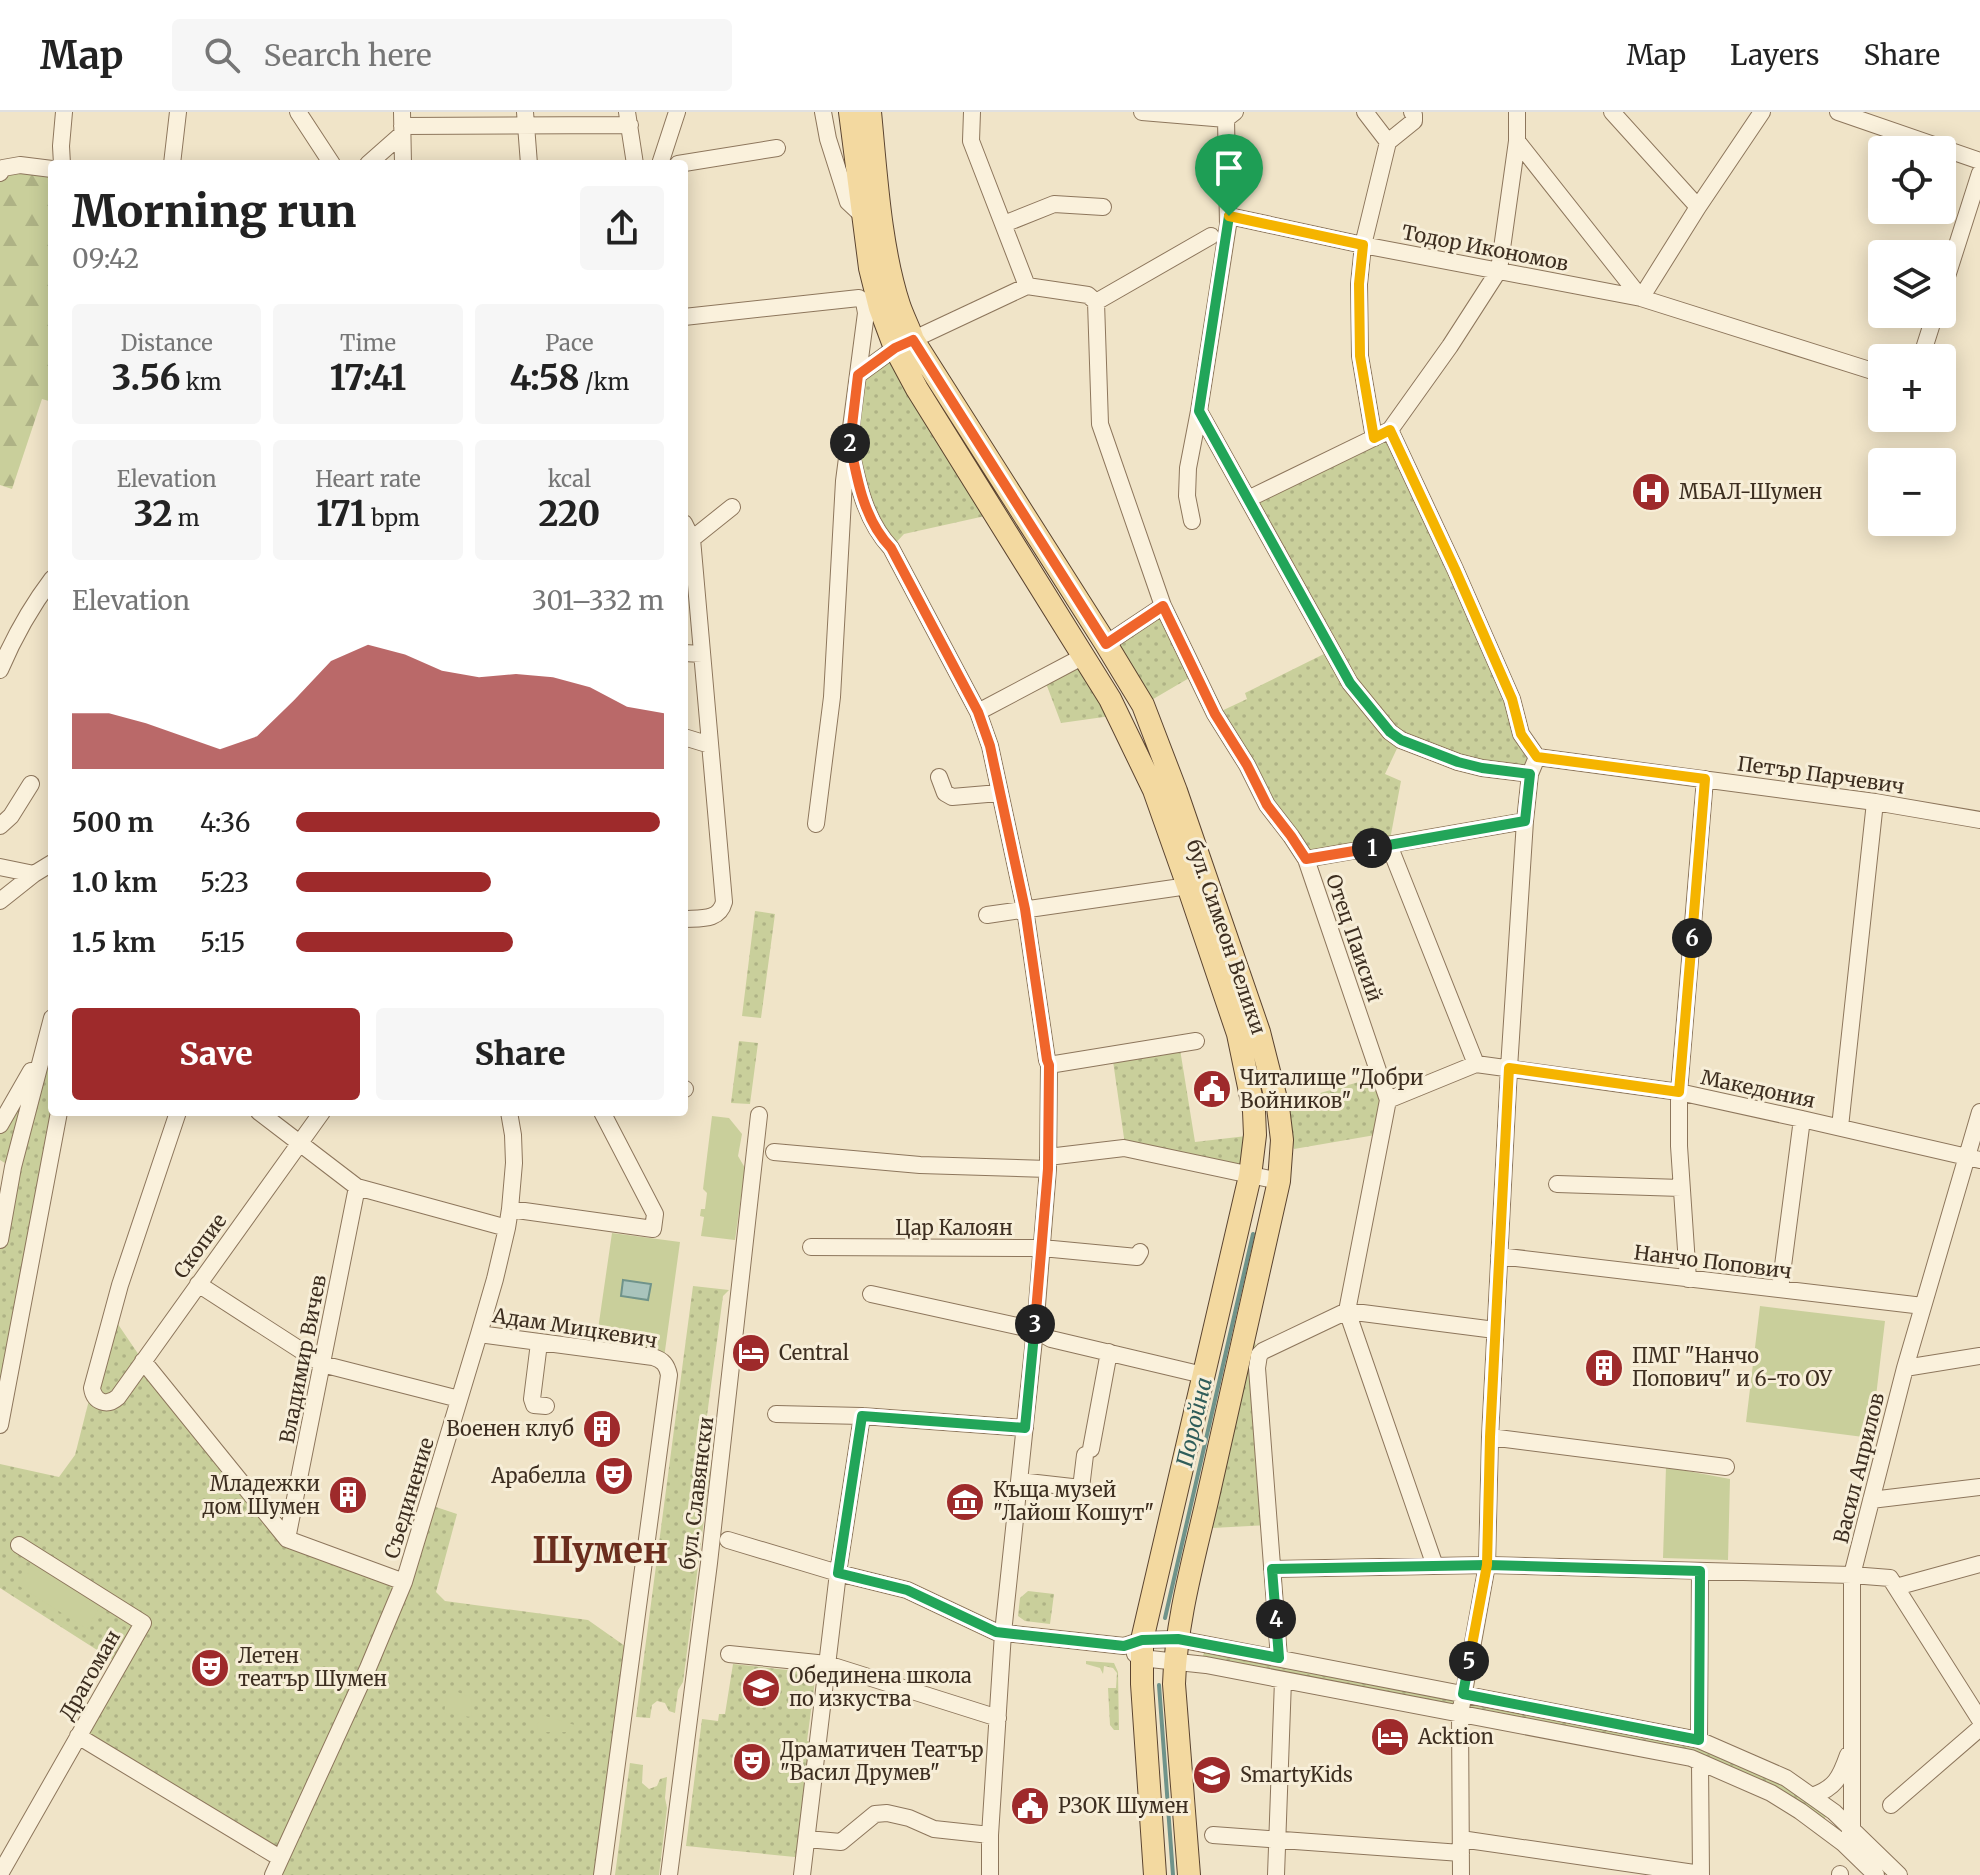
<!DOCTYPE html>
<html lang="en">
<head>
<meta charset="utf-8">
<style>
  body { margin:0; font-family:Merriweather,serif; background:#f6f6f6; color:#222; height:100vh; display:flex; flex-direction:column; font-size:30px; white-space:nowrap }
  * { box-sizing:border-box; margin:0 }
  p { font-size:26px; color:#767676 }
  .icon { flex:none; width:44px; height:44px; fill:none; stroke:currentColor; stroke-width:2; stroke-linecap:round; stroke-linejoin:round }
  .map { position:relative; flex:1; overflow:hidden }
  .drawer { position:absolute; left:48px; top:48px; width:640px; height:956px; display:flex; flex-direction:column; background:#fff; border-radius:8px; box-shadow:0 4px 20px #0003 }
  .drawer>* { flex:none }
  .fabs { position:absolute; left:1868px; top:24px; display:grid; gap:16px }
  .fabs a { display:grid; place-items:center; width:88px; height:88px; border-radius:8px; background:#fff; box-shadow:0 4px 20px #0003; font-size:40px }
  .pin { position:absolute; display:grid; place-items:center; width:68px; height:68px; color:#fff; margin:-82px -34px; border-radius:50% 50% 50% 0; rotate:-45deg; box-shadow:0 0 8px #0007 }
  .pin .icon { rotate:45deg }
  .km { position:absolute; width:40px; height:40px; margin:-20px; border-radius:50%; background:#222; color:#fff; font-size:22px; line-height:40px; text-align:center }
  .round { display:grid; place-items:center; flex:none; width:84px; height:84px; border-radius:8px; background:#f6f6f6 }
  .head { display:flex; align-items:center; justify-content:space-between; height:136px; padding:0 24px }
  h1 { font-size:44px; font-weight:800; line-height:60px }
  .figures { display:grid; grid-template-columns:repeat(3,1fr); gap:12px; height:136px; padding:8px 24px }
  .figures div { display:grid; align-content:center; border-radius:8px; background:#f6f6f6; text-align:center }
  .figures b { font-size:34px; font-weight:800 }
  .figures small { font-size:22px; font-weight:400 }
  .figures p { font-size:22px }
  .chart { height:224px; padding:16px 24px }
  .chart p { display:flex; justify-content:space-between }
  .chart svg { width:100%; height:144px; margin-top:8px; fill:#9e2a2b; opacity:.7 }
  .cta { display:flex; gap:16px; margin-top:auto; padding:16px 24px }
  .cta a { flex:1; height:92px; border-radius:8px; background:#9e2a2b; color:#fff; font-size:32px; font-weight:800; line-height:92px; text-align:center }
  .cta a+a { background:#f6f6f6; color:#222 }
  ul { padding:0 24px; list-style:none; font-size:26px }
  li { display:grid; grid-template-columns:128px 96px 1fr; align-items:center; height:60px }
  li i { height:20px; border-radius:10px; background:#9e2a2b }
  header { display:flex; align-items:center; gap:48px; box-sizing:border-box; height:112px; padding:0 40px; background:#fff; border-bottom:2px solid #e0e0e0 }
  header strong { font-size:38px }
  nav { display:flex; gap:44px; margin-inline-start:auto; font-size:28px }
  .search { width:560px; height:72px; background:#f6f6f6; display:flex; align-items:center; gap:20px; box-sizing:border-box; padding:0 28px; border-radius:8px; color:#767676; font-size:30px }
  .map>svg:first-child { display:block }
  .grass { fill:url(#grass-dots) }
  .forest { fill:url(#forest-firs) }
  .garden { fill:#c9cf9b }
  .water { fill:#a9c4bc; stroke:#6f938a; stroke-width:2 }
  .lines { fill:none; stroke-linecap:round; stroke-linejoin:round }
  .stream { stroke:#6f938a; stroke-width:4 }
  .minor-casing { stroke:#8d765c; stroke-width:18 }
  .major-casing { stroke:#5b4430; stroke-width:24 }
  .minor { stroke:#faf1dc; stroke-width:16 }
  .major { stroke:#f3d9a0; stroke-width:22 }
  .split-1-casing { stroke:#fff; stroke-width:16 }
  .split-2-casing { stroke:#fff; stroke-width:16 }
  .split-3-casing { stroke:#fff; stroke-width:16 }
  .split-4-casing { stroke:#fff; stroke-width:16 }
  .split-5-casing { stroke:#fff; stroke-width:16 }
  .split-6-casing { stroke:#fff; stroke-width:16 }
  .split-7-casing { stroke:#fff; stroke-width:16 }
  .split-1 { stroke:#22a559; stroke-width:10 }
  .split-2 { stroke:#f0652b; stroke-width:10 }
  .split-3 { stroke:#f0652b; stroke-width:10 }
  .split-4 { stroke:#22a559; stroke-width:10 }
  .split-5 { stroke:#22a559; stroke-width:10 }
  .split-6 { stroke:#f5b400; stroke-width:10 }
  .split-7 { stroke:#f5b400; stroke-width:10 }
  .labels { text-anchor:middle; stroke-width:6; stroke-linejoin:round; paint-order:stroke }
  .street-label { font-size:20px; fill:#3d2e20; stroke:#f7eed8 }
  .poi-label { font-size:20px; fill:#3d2e20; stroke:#f7eed8; text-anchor:start }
  .water-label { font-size:22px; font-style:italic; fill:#2f5d5a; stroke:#f7eed8 }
  .town-label { font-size:36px; font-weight:bold; fill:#6b2e1e; stroke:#f7eed8 }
</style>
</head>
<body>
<header>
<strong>Map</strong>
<div class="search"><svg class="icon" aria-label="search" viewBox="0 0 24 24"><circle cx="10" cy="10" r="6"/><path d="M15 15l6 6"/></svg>Search here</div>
<nav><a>Map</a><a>Layers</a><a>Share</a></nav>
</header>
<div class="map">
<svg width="1980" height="1763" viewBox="0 0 1980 1763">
  <defs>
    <pattern id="grass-dots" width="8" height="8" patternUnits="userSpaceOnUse" patternTransform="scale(2)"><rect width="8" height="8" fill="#c9cf9b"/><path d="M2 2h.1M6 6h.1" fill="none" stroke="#aeb285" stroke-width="1.8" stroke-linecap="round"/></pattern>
    <pattern id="forest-firs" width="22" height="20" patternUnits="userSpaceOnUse" patternTransform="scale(2)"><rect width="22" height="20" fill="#c9cf9b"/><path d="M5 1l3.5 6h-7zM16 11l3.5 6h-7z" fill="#aeb285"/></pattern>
  </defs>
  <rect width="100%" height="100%" fill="#f0e4c8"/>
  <path class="grass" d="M895,236L994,402L904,422L891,436L876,415L849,330L858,263Z
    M1390,318L1529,635L1530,662L1401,628L1385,662L1401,669L1389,733L1306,747L1215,602L1247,587L1245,581L1332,538L1248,387Z
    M1163,494L1196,562L1143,593L1106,532Z
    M1082,545L1118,603L1061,611L1044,566Z
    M755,799L775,802L761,906L742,904Z
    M52,908V1000L0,1313V1128L13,1056L0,1048V1013L20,979Z
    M739,929L758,931L750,992L731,991Z
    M1179,931L1195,1030L1255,1023L1250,1064L1124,1036V1026L1112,942Z
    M1380,964L1381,1022L1294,1037L1285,991Z
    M693,1174L729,1178L723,1184L702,1341L711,1354L683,1570L678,1578L675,1601L669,1599L665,1591L657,1589L652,1593L650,1606L636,1605Z
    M111,1202L143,1249L287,1427L404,1470L427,1392L457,1402L436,1480L445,1489L588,1508L632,1539L602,1763H273L280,1746L78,1624L119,1552L0,1476V1352L59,1365L75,1343Z
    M1251,1218L1259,1243L1269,1413L1212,1416Z
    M1028,1479L1054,1482L1050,1512L1025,1509L1018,1504L1020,1486Z
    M1208,1532L1699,1628L1786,1666L1826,1704L1825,1706H1820L1691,1646L1201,1548Z
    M1086,1549L1114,1551L1118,1560L1119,1618H1114L1110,1613L1108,1576H1116L1117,1561L1113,1556L1104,1554L1103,1562L1100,1556L1086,1552Z
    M733,1552L816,1561L807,1629L811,1630L805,1746L686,1734L702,1607L718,1609L719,1602H725Z
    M630,1651L643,1653L642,1671L649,1677L657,1674L660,1667L667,1665L665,1686L667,1696L659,1763H615Z"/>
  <path class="forest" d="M7,58L52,64V290L42,287L12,377L0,373V69Z"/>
  <path class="garden" d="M712,1004L729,1006L742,1022L738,1044L745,1056L735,1128L701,1124L704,1105L700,1104L701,1097H705L707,1081L703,1077Z
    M612,1121L680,1130L664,1246L595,1238Z
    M1760,1194L1885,1209L1871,1326L1746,1310Z
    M1666,1355L1730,1367L1728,1448L1663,1446Z
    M37,1449L102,1491L87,1517L19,1474Z
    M448,1576L472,1586L471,1605L444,1601Z
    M539,1602L578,1614V1620H537Z"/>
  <path class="water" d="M623,1168L651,1172L648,1188L621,1184Z"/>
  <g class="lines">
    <path class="stream" d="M1165,1506L1253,1122
      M1159,1573L1173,1763"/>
    <g class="minor-casing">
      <path id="minor" d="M298,0L332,52
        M402,0L403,52
        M525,0L529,52
        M627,0L635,52
        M823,0L828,27L848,90L863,104
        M972,0L971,29L1027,174
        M1142,0L1226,7L1235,0
        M1365,0L1388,30L1363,133L1359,172L1360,244L1374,326
        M1612,0L1698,95
        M1838,0L1980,49
        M402,14L630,13
        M1517,29L1641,186
        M1388,30L1414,9V3L1412,0
        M62,52L61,34L64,0
        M172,52L178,0
        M368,52L402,22
        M660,52L677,0
        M678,52L777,36
        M0,61L3,56L20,53L52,57
        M1229,104L1363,133L1641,186L1882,262
        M1004,112L1054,92L1103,95
        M1942,180L1980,61
        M1641,186L1698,95L1762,0
        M1096,190L1100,312L1163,494L1215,602L1247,653L1267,693L1291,724L1306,747L1388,988L1347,1199L1435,1454
        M684,205L859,186L864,190L866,201L844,369L832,585L816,712
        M1921,246L1935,202
        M858,263L895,236L1027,174L1088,183L1096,190L1211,124
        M1199,299L1350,571L1390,620L1401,628L1458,650L1482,656L1530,662
        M1390,318L1455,457L1512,587L1521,622L1537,645L1875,690L1980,708
        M849,330C857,368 864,407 891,436L978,600L990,634L1025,797L1047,948L1049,953L1048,1057L1035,1218L1003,1521L990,1723V1763
        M1248,387L1390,318L1450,234L1499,158L1517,29V0
        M1192,409L1187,384L1188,356L1199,299L1228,113L1226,7L1221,0
        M684,411L692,427L724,790C719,809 701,806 684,807
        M692,427L732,395
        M1106,532L1163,494
        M684,541L702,542
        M0,558C14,525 30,496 52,467
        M978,600L1082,545
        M684,625L710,633
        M939,665L945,681L952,685L999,681
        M0,714L11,704L31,672
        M1389,733L1476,952
        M1306,747L1525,709
        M0,755L34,762
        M0,789L34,762L52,751
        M987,803L1188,774
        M1049,953L1196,929
        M684,977H685
        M1388,988L1476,952L1679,980L1802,1007L1980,1048
        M178,1000L120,1173L92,1276C94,1290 107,1295 118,1285L322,1000
        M259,1000L357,1075L507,1116
        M0,1013L31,959
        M1840,1015L1875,690
        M774,1040L920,1053L1048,1057
        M1048,1045L1124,1036L1279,1069
        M1557,1072L1681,1076
        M510,1097L653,1117L655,1102L602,1000
        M0,1128L13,1055L52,906
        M811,1135L1042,1136L1137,1145L1140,1140
        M1499,1144L1923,1194
        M1688,1167L1679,1034V980L1705,667
        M198,1172L322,1252L459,1287
        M1780,1177L1802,1007
        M871,1182L1035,1218L1051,1227L1203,1263
        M479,1222L653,1245C663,1248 667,1253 669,1263L602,1763
        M539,1231L532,1287L534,1293L546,1294
        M143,1249L287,1427L404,1470
        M1905,1256L1980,1244
        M776,1302L862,1304L1025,1316
        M0,1313L59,1000
        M1490,1325L1726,1355
        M1091,1337L1109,1240
        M1019,1369L1081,1376L1085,1343
        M1871,1388L1980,1375
        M287,1427L357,1075
        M728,1428L838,1461L907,1478L996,1520L1124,1534L1142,1528L1178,1527L1699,1628L1786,1666L1834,1700L1899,1763
        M1272,1457L1487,1453L1852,1463L1890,1466L1980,1608
        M1896,1475L1980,1452
        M729,1542L827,1552L998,1606
        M1135,1542L1141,1546L1206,1553L1691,1646L1771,1681L1800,1699L1843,1731L1876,1763
        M1279,1546L1257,1256L1259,1243L1263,1239L1347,1199L1495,1218
        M78,1624L280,1746
        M1699,1628L1700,1459
        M1700,1651L1701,1763
        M1812,1684C1835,1676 1840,1666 1848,1643
        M1891,1693L1980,1616
        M1850,1719L1852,1716V1463L1905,1256L1980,1000
        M1213,1723L1461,1741
        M807,1727L841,1730L875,1702L887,1701L909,1706L934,1717L990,1723
        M1461,1727L1701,1762
        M0,1762L143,1511L19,1433
        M273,1763L368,1556L404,1470L479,1222L495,1167L507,1116L510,1097L514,1051L513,1023L509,1000
        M669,1763L709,1451L759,1003
        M802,1763L838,1461L862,1304
        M1276,1763L1283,1568
        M1461,1763L1460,1602L1487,1453L1490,1325L1509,956L1525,709L1530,662L1537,645
        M1840,1763V1762"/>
    </g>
    <g class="major-casing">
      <path id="major" d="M850,0L870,156L880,196L895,236L917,277L1110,587L1154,678L1188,774L1238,922L1254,999L1255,1023L1250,1064L1142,1528V1572L1155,1763
        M870,0C876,61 880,135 899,193C903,205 909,216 913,228L1106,532L1143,593L1176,679L1259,920L1278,995L1282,1028L1279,1069C1256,1173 1232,1276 1209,1380C1195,1443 1176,1507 1174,1572L1189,1763"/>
    </g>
    <use href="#minor" class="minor"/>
    <use href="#major" class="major"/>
  </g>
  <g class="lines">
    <g class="split-1-casing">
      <path id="split-1" d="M1229,104L1199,299L1350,571L1390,620L1401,628L1458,650L1482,656L1530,662L1525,709L1372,736"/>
    </g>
    <g class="split-2-casing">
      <path id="split-2" d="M850,331L858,263L895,236L913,228L1106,532L1163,494L1215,602L1247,653L1267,693L1291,724L1306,747L1372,736"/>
    </g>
    <g class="split-3-casing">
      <path id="split-3" d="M850,331C857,368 864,408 891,436L978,600L990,634L1025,797L1047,948L1049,953L1048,1057L1035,1212"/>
    </g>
    <g class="split-4-casing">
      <path id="split-4" d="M1035,1212L1025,1316L862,1304L838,1461L907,1478L996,1520L1124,1534L1142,1528L1178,1527L1279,1546L1276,1507"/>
    </g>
    <g class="split-5-casing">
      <path id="split-5" d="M1276,1507L1272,1457L1487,1453L1700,1459L1699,1628L1463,1582L1469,1549"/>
    </g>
    <g class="split-6-casing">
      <path id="split-6" d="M1469,1549L1487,1453L1490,1325L1509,956L1679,980L1692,826"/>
    </g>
    <g class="split-7-casing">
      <path id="split-7" d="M1229,104L1363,133L1359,172L1360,244L1374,326L1390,318L1455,457L1512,587L1521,622L1537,645L1705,667L1692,826"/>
    </g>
    <use href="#split-1" class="split-1"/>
    <use href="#split-2" class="split-2"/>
    <use href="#split-3" class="split-3"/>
    <use href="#split-4" class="split-4"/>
    <use href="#split-5" class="split-5"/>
    <use href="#split-6" class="split-6"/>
    <use href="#split-7" class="split-7"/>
  </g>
  <defs>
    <g id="hospital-disc" transform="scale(2)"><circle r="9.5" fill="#9e2a2b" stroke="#f7eed8"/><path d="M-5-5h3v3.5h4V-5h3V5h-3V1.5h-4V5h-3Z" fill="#fff"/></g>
    <g id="civic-disc" transform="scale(2)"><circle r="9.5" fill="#9e2a2b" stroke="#f7eed8"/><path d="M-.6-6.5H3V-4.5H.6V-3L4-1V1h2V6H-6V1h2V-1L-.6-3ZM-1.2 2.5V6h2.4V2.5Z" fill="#fff"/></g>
    <g id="hotel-disc" transform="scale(2)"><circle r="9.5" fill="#9e2a2b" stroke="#f7eed8"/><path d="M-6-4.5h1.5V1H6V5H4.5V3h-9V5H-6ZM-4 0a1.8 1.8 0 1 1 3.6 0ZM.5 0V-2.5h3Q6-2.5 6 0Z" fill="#fff"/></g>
    <g id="building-disc" transform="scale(2)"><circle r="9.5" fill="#9e2a2b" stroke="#f7eed8"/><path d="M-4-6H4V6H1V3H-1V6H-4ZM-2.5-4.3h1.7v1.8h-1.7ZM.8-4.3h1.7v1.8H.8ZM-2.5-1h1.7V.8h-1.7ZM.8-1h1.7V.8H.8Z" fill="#fff"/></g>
    <g id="theatre-disc" transform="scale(2)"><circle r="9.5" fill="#9e2a2b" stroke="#f7eed8"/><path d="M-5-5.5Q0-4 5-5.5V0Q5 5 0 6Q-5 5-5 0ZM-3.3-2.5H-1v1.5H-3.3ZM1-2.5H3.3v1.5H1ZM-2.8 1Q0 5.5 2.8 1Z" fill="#fff"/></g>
    <g id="museum-disc" transform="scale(2)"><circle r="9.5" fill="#9e2a2b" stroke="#f7eed8"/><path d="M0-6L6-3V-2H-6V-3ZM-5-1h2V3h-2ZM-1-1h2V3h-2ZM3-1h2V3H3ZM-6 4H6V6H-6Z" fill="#fff"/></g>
    <g id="school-disc" transform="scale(2)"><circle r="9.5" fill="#9e2a2b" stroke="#f7eed8"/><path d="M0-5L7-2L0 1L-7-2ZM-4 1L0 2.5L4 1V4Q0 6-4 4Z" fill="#fff"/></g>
  </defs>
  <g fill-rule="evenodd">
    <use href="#hospital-disc" x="1651" y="380"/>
    <use href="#civic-disc" x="1212" y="977"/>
    <use href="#hotel-disc" x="751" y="1241"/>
    <use href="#building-disc" x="1604" y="1256"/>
    <use href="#building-disc" x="602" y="1317"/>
    <use href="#theatre-disc" x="614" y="1364"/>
    <use href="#building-disc" x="348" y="1383"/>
    <use href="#museum-disc" x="965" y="1390"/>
    <use href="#theatre-disc" x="210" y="1556"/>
    <use href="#school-disc" x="761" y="1576"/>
    <use href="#hotel-disc" x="1390" y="1625"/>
    <use href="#theatre-disc" x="752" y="1650"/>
    <use href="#school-disc" x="1212" y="1663"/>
    <use href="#civic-disc" x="1030" y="1694"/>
  </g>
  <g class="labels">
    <g class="street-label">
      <text transform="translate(1485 136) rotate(11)" y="7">Тодор Икономов</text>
      <text transform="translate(1821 663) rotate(8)" y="7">Петър Парчевич</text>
      <text transform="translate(1226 825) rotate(71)" y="7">бул. Симеон Велики</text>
      <text transform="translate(1354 826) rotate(71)" y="7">Отец Паисий</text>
      <text transform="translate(1758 977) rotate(12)" y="7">Македония</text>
      <text x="954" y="1123">Цар Калоян</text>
      <text transform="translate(200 1134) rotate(-54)" y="7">Скопие</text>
      <text transform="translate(1713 1150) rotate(7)" y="7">Нанчо Попович</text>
      <text transform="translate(575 1216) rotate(9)" y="7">Адам Мицкевич</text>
      <text transform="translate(303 1247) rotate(-79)" y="7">Владимир Вичев</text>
      <text transform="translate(1859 1356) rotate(-76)" y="7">Васил Априлов</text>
      <text transform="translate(697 1381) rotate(-83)" y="7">бул. Славянски</text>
      <text transform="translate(409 1386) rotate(-73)" y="7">Съединение</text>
      <text transform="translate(90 1563) rotate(-60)" y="7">Драгоман</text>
    </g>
    <g class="poi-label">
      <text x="1679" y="387">МБАЛ-Шумен</text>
      <text x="1240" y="973">Читалище "Добри<tspan x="1240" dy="23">Войников"</tspan></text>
      <text x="779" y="1248">Central</text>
      <text x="1632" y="1251">ПМГ "Нанчо<tspan x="1632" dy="23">Попович" и 6-то ОУ</tspan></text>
      <text x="574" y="1324" text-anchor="end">Военен клуб</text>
      <text x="586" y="1371" text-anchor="end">Арабелла</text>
      <text x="320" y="1379" text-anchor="end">Младежки<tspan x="320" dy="23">дом Шумен</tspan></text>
      <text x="993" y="1385">Къща музей<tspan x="993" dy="23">"Лайош Кошут"</tspan></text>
      <text x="238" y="1551">Летен<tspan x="238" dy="23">театър Шумен</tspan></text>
      <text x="789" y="1571">Обединена школа<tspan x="789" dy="23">по изкуства</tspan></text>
      <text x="1418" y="1632">Acktion</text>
      <text x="780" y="1645">Драматичен Театър<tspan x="780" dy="23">"Васил Друмев"</tspan></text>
      <text x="1240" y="1670">SmartyKids</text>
      <text x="1058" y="1701">РЗОК Шумен</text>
    </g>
    <g class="water-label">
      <text transform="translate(1194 1310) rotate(-77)" y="8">Поройна</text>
    </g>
    <g class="town-label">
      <text x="600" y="1451">Шумен</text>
    </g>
  </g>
</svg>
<div class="fabs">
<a><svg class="icon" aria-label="locate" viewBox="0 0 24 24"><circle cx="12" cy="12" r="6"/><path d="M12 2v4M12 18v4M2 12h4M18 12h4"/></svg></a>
<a><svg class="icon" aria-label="layers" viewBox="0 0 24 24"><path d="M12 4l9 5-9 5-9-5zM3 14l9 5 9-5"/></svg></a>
<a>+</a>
<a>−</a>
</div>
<div class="pin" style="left:1229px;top:104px;background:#1e9e55"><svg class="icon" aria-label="arrive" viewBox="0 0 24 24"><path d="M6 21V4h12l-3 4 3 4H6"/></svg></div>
<b class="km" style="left:1372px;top:736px">1</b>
<b class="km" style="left:850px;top:331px">2</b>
<b class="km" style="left:1035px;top:1212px">3</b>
<b class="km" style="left:1276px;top:1507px">4</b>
<b class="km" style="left:1469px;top:1549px">5</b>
<b class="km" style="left:1692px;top:826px">6</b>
<section class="drawer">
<div class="head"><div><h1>Morning run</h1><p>09:42</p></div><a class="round"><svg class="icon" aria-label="share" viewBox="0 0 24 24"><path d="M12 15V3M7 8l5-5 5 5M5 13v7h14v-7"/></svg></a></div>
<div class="figures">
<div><p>Distance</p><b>3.56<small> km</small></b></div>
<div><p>Time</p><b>17:41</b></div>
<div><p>Pace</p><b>4:58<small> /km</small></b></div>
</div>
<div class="figures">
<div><p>Elevation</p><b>32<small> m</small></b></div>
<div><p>Heart rate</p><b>171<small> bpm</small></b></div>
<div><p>kcal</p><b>220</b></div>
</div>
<div class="chart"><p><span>Elevation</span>301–332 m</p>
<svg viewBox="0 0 160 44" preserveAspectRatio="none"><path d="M0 44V27L10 27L20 30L30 34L40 38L50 34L60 23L70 11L80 6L90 9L100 14L110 16L120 15L130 16L140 19L150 25L160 27V44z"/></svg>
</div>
<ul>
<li><b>500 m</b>4:36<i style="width:99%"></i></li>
<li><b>1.0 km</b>5:23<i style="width:53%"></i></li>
<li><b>1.5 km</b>5:15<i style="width:59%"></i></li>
</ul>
<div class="cta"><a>Save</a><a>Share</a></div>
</section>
</div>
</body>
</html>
